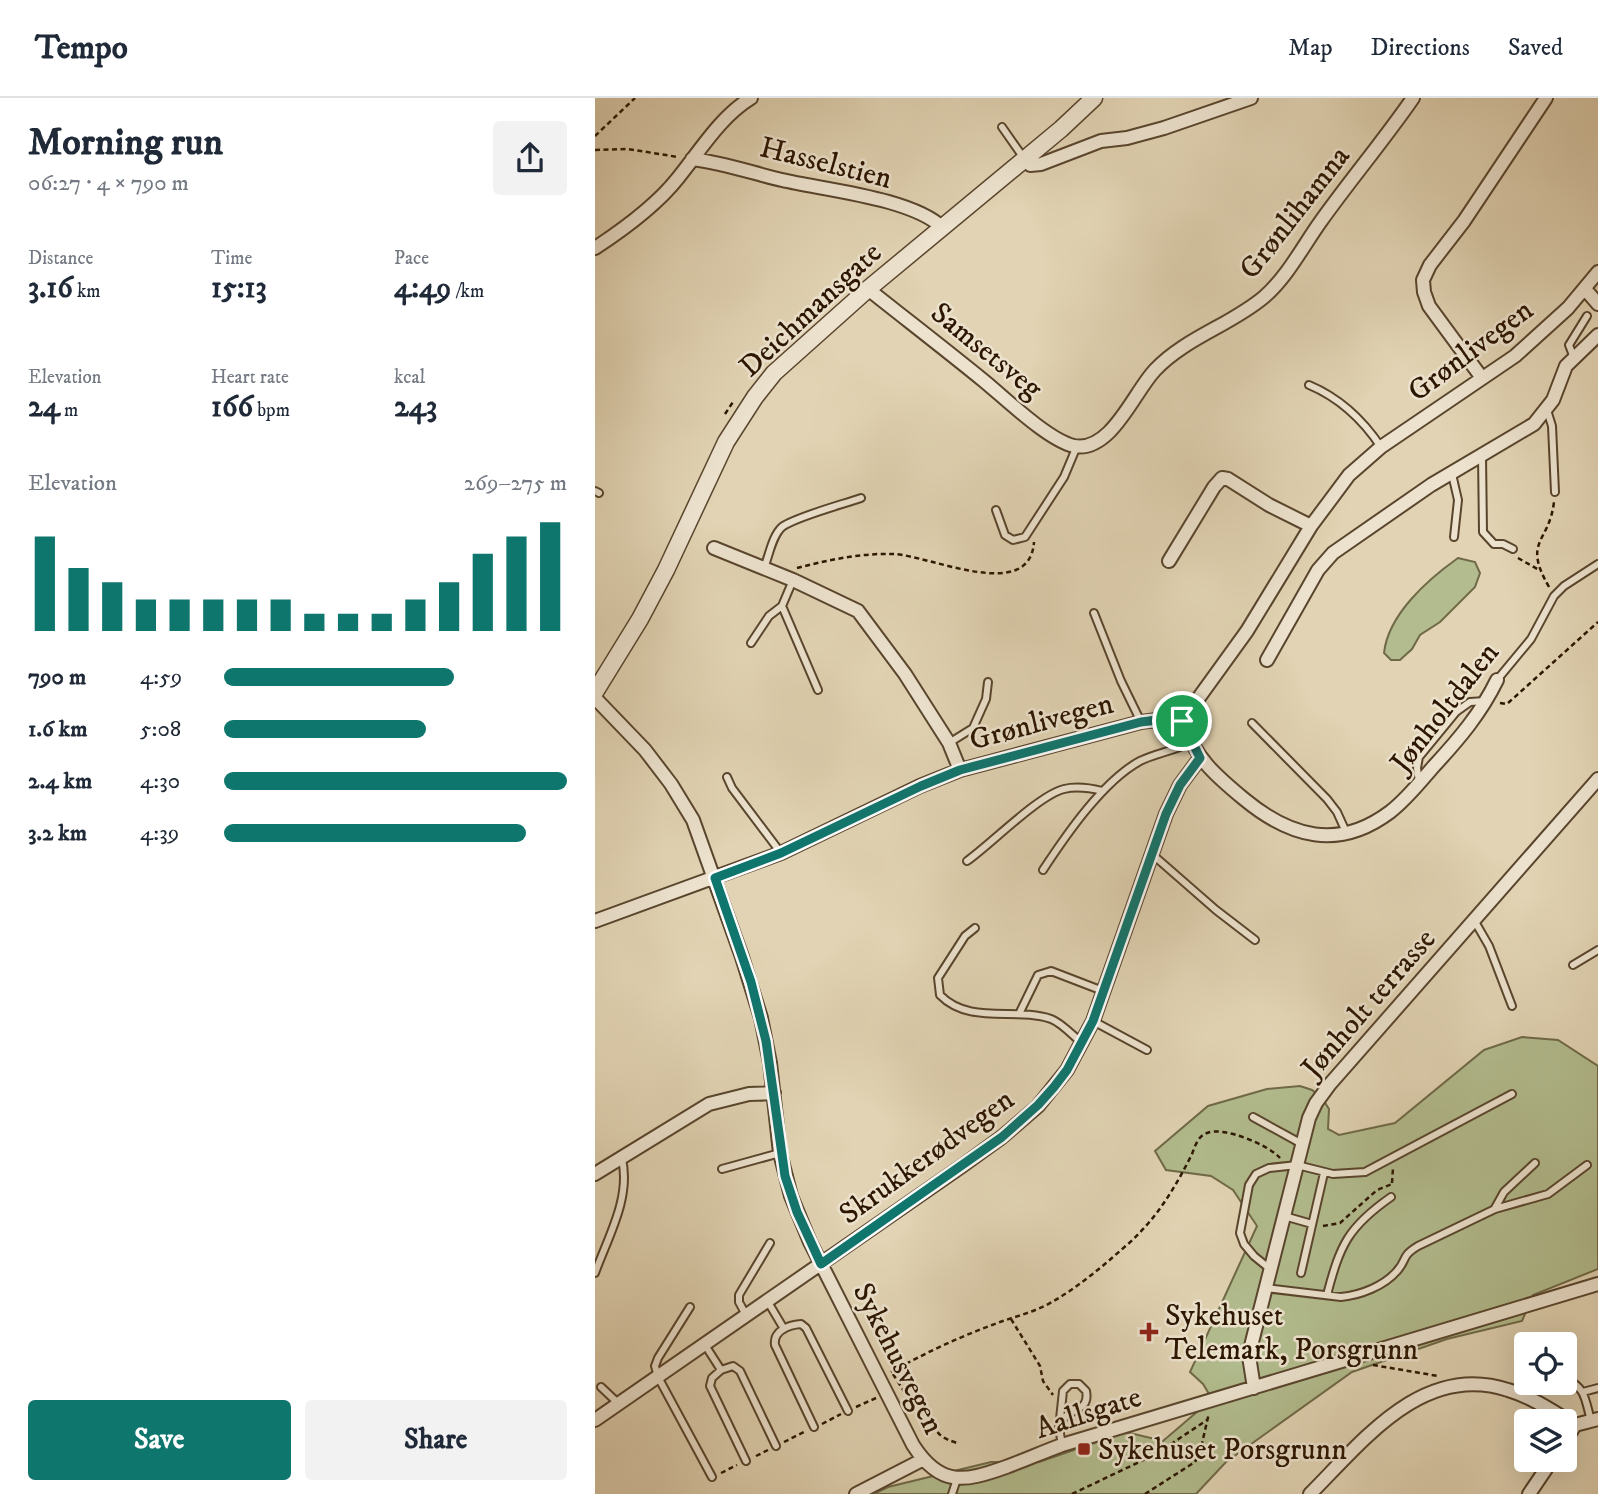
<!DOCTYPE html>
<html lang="en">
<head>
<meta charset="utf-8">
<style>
  body { margin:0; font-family:"IM FELL DW Pica",serif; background:#f2f2f3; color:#1f2937; height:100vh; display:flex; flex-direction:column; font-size:26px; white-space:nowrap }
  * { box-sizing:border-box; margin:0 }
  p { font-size:23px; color:#747a83 }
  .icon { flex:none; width:38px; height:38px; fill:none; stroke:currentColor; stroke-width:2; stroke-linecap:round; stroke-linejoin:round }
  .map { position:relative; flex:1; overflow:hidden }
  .drawer { display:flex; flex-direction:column; background:#fff; width:595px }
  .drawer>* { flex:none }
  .fabs { position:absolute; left:919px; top:1234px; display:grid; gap:14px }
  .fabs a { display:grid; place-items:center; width:63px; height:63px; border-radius:7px; background:#fff; box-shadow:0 7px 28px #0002; font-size:35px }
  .pin { position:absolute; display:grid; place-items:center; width:60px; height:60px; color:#fff; margin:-30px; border:4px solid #fff; border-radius:50%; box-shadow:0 2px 7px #0007 }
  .round { display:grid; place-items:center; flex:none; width:74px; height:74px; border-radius:7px; background:#f2f2f3 }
  .summary { display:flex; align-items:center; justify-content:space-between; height:119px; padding:0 28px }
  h1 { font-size:38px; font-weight:700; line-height:52px }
  .stats { display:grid; grid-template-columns:repeat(3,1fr); gap:10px; height:119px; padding:7px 28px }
  .stats div { display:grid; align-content:center }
  .stats b { font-size:30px; font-weight:700 }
  .stats small { font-size:19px; font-weight:400 }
  .stats p { font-size:19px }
  .chart { height:196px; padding:14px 28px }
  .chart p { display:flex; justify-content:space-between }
  .chart svg { width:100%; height:126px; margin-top:7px; stroke:#0f766e; stroke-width:6 }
  .button { display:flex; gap:14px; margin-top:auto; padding:14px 28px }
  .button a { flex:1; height:80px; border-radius:7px; background:#0f766e; color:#fff; font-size:28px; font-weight:700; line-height:80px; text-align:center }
  .button a+a { background:#f2f2f3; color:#1f2937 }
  ul { padding:0 28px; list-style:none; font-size:23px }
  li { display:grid; grid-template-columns:112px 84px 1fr; align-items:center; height:52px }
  li i { height:18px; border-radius:9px; background:#0f766e }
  header { display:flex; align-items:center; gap:42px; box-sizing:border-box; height:98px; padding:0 35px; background:#fff; border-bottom:2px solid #e0e1e3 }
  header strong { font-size:33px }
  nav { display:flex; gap:38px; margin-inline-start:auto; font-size:24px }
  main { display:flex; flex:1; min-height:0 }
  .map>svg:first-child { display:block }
  .green { fill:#b2bc8e; stroke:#6f6947; stroke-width:2 }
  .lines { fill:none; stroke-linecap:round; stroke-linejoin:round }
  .service-casing { stroke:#59452d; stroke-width:10 }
  .minor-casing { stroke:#59452d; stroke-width:16 }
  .tertiary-casing { stroke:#59452d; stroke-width:19 }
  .path { stroke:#2c1600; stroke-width:2.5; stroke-dasharray:5 3.5; stroke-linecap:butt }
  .service { stroke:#ece2ce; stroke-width:6 }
  .minor { stroke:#ece2ce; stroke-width:12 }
  .tertiary { stroke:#ece2ce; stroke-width:16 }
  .route-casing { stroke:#fff; stroke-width:14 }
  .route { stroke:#0f766e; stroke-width:9 }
  .poi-dot { fill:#8f2418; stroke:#ece2ce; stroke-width:2.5 }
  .labels { text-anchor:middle; stroke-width:5; stroke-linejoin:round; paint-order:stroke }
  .street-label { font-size:30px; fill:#2c1600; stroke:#ece2ce }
  .poi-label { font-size:30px; fill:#2c1600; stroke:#ece2ce; text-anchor:start }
</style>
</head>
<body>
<header>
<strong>Tempo</strong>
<nav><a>Map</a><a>Directions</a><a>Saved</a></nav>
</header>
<main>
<section class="drawer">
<div class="summary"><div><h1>Morning run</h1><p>06:27 · 4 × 790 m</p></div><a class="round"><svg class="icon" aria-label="share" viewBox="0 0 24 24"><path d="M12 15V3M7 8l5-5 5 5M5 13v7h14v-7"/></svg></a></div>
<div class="stats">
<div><p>Distance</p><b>3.16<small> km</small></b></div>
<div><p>Time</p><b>15:13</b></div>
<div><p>Pace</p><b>4:49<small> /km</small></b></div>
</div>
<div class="stats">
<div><p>Elevation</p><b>24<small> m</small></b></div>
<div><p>Heart rate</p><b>166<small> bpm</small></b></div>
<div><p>kcal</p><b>243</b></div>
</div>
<div class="chart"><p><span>Elevation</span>269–275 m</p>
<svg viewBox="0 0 160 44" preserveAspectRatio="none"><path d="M5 44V11M15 44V22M25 44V27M35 44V33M45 44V33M55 44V33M65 44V33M75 44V33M85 44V38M95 44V38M105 44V38M115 44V33M125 44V27M135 44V17M145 44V11M155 44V6"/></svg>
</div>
<ul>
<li><b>790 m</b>4:59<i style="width:67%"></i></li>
<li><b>1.6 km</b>5:08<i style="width:59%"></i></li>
<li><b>2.4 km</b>4:30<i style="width:100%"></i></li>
<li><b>3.2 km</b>4:39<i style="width:88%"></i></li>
</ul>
<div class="button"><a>Save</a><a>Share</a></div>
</section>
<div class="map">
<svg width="1003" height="1396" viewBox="0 0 1003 1396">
  <rect width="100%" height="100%" fill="#e1d3b3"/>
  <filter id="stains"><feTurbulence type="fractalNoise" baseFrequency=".00286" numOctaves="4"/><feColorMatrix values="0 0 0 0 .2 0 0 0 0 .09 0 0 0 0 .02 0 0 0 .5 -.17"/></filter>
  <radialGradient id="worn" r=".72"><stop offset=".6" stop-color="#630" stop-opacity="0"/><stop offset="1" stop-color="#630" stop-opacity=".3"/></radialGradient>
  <path class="green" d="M863,460L880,464L885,475L880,489L845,524L825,537L817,551L805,562H796L789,555C793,517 832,482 863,460Z
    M927,939L963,942L1003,968V1171L938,1197L927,1223L852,1241L757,1274L631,1364L601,1396H279L293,1389L396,1364H444L531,1334L568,1343L617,1301L608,1286L595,1274L662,1128L638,1092L616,1078L571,1072L560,1053L613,1008L672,991L705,988L717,992L727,1000L734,1011L733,1031L744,1037L800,1025L889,952Z"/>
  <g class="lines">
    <g class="service-casing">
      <path id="service" d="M407,29L428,59
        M979,260L974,247L992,218
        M714,287C745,300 768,322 786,349
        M952,312L957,328L960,394
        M887,357L888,434L899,446H908L918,451
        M857,376L863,402L859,439
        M0,393L4,395
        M401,412L410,437L418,442L430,439L469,379L482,348
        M169,470C174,458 177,438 187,429C200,419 249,406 266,400
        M187,508L223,592
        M499,515L526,583L546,624
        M156,545L174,518L187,508L198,482
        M902,582L936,541L959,498L969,488L1003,466
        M657,625L732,701L742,714L751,734
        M354,645L378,630L391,601L393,584
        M132,679L137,690L186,755
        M824,684L822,670L824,659L861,614L875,604L890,603
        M558,757L621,812L660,842
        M372,763C396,746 444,697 469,691C482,688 495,690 507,693
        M448,772C471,737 508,683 545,663C561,655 579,653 596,644
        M879,822L894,848L917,908
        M380,830L370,838L343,880L345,897C374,927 421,909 456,921C467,925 478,938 487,945
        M978,867L1003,852
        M424,916L443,877L456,873L508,893
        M498,923L552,952
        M658,1019L707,1046
        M127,1071L185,1055
        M900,1110L909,1094L940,1065
        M689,1118L717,1126
        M675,1171L659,1158L649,1146L645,1135L654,1087L661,1076L674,1070L702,1067L738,1076L770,1074L917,996
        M0,1175C13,1139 36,1100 27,1061
        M706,1175L729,1075
        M670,1190L746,1199C766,1197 789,1188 802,1173C813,1161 805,1159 823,1148L900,1111L953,1096L992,1067
        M732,1197C745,1147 753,1129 796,1099
        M173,1204L189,1231
        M95,1209L63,1260L60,1268L63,1279L117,1379
        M151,1217L144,1204V1197L175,1145
        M110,1247L126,1272
        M970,1280C991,1290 990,1301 996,1323
        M6,1289L24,1306
        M988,1294L1003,1290
        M465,1324C477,1309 495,1313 491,1293L484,1286H475L468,1293L464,1330L467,1347
        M219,1329L180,1247C178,1233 193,1227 206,1226L211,1230L253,1313
        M151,1363L115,1288L117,1280L126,1272L138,1268L145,1273L181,1348
        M357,1396L362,1381"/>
    </g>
    <g class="minor-casing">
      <path id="minor" d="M97,61C129,65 157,75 187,82C230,92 317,100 348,130
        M430,61L435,67L446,66L506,43L532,40L569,30L656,0
        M0,150C29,131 61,108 83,80C105,53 125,19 156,0
        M273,191C312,222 351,252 389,283C411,301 453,342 479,348C516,355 539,294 560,272C590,240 636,227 669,199C693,178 708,148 726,123C756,81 789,42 818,0
        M990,191L1003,206
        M887,280L834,208L829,194L828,182L835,167L869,123L951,0
        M119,450L198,482L263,513L310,576L354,645L365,672
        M574,463L619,389L627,380L633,381L674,407L716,428
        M672,562L723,472L738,455L836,387L939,326L958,302L971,268L1003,237
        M0,600L50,652L76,686L98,722L147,859L166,920L175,965L185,1055L196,1098L215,1144L318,1347C345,1389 369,1384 411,1369C430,1362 448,1354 467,1347L1003,1186
        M587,623L652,533L716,428L754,377L786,349L920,258L973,210L1003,174
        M587,623C601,661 620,677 649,701C695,739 743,753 795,714C812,701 825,684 839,668C864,641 886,615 902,582
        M0,823L186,755L325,688L365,672L546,624L578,620L587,623
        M0,1076L114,1006L154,996L179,995
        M659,1290L654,1258L657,1244L714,1020L721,1005L735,986L1003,681
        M0,1322L367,1068L407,1039L443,1008L472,972L498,923L571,716L585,687L605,660
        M970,1343L980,1327L1003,1321
        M261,1396L327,1362
        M715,1396C768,1343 828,1264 913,1292C937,1299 959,1314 980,1327
        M934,1396L957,1362"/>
    </g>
    <g class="tertiary-casing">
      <path id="tertiary" d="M0,594L45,521L71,472L131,344L160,299L179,275L273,191L466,31L499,0"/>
    </g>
    <path class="path" d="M0,38L40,0
      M0,52L33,51L83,59
      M130,316L138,304
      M923,460L944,472
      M202,470C233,462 266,455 298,456C334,457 435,506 439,444
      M954,489C927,442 954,446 959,404
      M905,605L912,606L1003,524
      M797,1085L798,1070
      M728,1128L745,1125L782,1092L797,1086
      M416,1221L445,1268L448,1283L458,1297
      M778,1267L843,1278
      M296,1274C328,1256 362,1240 397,1227C417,1219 438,1215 457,1204C485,1188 509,1167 533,1146C562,1120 580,1090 597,1056C600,1048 603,1038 612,1035C628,1028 674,1047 685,1060
      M298,1276L315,1303L333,1311C343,1332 337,1337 362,1345
      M261,1309L281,1300
      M227,1326L246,1316
      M189,1344L211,1333
      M161,1358L173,1352
      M126,1375L142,1367
      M477,1396L561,1356L612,1322
      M550,1396L600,1364L605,1354L614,1315"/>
    <use href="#service" class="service"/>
    <use href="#minor" class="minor"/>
    <use href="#tertiary" class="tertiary"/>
  </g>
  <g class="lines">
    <g class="route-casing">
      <path id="route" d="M578,620L587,623L605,660L585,687L571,716L498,923L472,972L459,989L443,1007L407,1039L226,1166L202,1114L190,1078L171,943L156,884L120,780L186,755L326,688L365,672L546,624Z"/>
    </g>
    <use href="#route" class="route"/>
  </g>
  <g class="poi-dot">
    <path d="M550.5 1223.5h7v7h7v7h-7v7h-7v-7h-7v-7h7z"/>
    <rect x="482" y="1344" width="14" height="14" rx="3.5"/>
  </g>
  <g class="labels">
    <g class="street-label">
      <text transform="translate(231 64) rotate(14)" y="10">Hasselstien</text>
      <text transform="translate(699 114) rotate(-52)" y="10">Grønlihamna</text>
      <text transform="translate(215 211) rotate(-43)" y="10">Deichmansgate</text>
      <text transform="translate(392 252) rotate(39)" y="10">Samsetsveg</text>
      <text transform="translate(875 252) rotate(-37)" y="10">Grønlivegen</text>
      <text transform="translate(849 609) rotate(-52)" y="10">Jønholtdalen</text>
      <text transform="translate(446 623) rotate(-15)" y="10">Grønlivegen</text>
      <text transform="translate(773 905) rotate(-49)" y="10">Jønholt terrasse</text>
      <text transform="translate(331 1058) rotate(-36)" y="10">Skrukkerødvegen</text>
      <text transform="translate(304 1260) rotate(63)" y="10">Sykehusvegen</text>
      <text transform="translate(493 1314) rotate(-18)" y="10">Aallsgate</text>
    </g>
    <g class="poi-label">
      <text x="570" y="1227">Sykehuset<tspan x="570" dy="34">Telemark, Porsgrunn</tspan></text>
      <text x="503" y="1361">Sykehuset Porsgrunn</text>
    </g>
  </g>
  <rect width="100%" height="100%" filter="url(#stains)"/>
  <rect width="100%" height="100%" fill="url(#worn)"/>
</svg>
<div class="fabs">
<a><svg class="icon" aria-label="locate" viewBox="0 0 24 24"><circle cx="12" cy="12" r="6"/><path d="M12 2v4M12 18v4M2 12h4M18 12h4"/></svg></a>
<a><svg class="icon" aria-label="layers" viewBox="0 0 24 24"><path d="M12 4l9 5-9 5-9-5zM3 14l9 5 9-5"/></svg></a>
</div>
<div class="pin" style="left:587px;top:623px;background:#1e9e55"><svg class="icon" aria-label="arrive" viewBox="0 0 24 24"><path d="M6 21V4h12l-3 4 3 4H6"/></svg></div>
</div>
</main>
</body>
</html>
